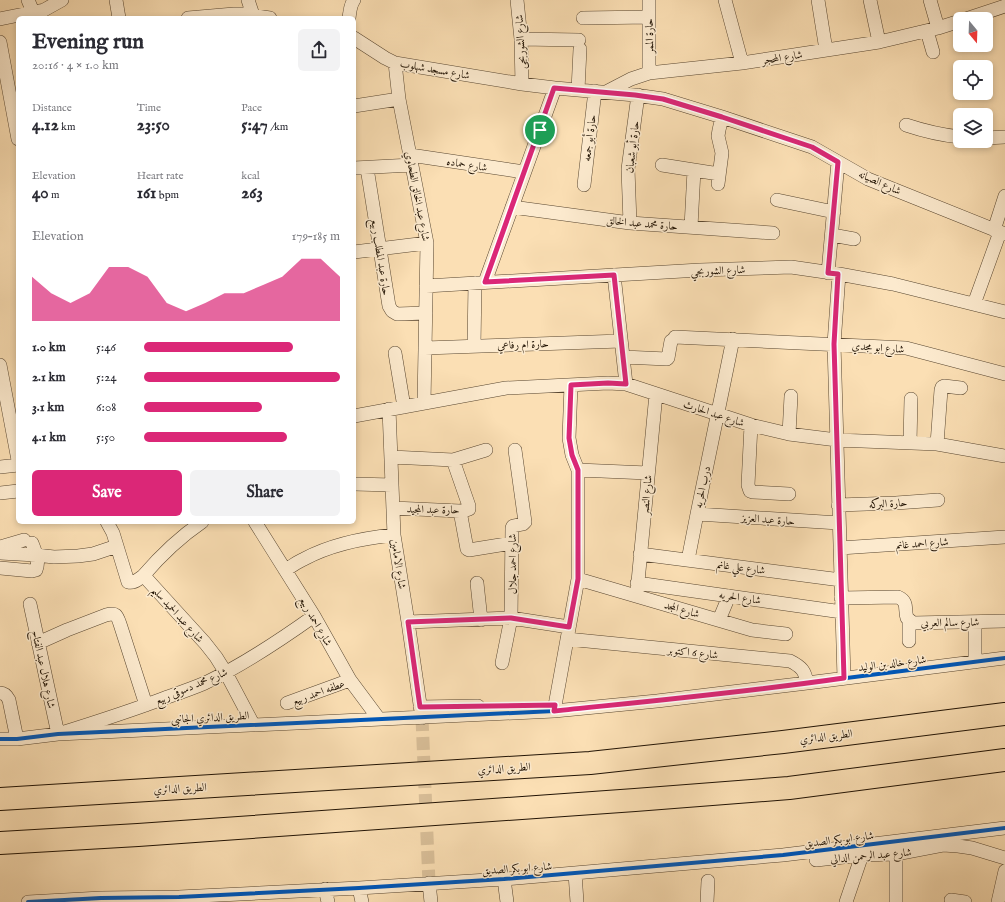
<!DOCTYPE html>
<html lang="en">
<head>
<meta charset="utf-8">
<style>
  body { margin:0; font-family:"IM FELL English",Amiri,serif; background:#f2f2f3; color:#2b2b33; height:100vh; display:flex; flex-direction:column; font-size:15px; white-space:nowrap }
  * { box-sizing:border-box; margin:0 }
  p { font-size:13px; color:#7c7c81 }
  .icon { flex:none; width:22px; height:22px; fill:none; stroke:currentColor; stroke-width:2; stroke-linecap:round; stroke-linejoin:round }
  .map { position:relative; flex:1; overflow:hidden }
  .drawer { position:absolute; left:16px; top:16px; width:340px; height:508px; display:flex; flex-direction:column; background:#fff; border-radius:6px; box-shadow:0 2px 6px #0003 }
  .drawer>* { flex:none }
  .needle { width:26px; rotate:161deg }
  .buttons { position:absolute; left:953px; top:12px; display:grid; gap:8px }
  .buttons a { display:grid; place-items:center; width:40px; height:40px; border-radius:6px; background:#fff; box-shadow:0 2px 6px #0003; font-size:20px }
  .pin { position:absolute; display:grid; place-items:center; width:34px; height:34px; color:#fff; margin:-17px; border:2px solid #fff; border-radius:50%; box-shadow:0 1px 4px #0007 }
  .round { display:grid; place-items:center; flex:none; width:42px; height:42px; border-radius:6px; background:#f2f2f3 }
  .summary { display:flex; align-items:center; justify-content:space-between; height:68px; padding:0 16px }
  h1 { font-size:22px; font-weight:800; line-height:30px }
  .figures { display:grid; grid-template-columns:repeat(3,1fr); gap:6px; height:68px; padding:4px 16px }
  .figures div { display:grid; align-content:center }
  .figures b { font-size:17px; font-weight:800 }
  .figures small { font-size:11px; font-weight:400 }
  .figures p { font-size:11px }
  .chart { height:112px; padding:8px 16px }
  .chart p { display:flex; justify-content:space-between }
  .chart svg { width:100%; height:72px; margin-top:4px; fill:#db2777; opacity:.7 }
  .primary-button { display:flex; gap:8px; margin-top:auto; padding:8px 16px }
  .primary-button a { flex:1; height:46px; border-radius:6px; background:#db2777; color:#fff; font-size:16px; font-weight:800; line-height:46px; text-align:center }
  .primary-button a+a { background:#f2f2f3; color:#2b2b33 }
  ul { padding:0 16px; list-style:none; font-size:13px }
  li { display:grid; grid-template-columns:64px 48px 1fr; align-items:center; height:30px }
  li i { height:10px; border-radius:5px; background:#db2777 }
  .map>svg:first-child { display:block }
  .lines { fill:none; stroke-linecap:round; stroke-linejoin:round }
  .street-tunnel { stroke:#dac09a; stroke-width:13; stroke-dasharray:13 6; stroke-linecap:butt }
  .street-casing { stroke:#584630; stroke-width:14 }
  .highway-casing { stroke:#211304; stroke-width:24 }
  .street { stroke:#fceace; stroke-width:13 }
  .highway { stroke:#fbdfb4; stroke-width:22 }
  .cycleway-casing { stroke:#fceace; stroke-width:6 }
  .cycleway { stroke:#0057b8; stroke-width:4 }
  .route-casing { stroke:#fff; stroke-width:8 }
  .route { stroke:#db2777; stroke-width:5 }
  .labels { text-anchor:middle; stroke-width:3; stroke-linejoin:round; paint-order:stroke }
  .street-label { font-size:11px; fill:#211304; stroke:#fceace }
</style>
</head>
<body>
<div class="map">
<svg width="1005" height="902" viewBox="0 0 1005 902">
  <rect width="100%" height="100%" fill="#fbdfb4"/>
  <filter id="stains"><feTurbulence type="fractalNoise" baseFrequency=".005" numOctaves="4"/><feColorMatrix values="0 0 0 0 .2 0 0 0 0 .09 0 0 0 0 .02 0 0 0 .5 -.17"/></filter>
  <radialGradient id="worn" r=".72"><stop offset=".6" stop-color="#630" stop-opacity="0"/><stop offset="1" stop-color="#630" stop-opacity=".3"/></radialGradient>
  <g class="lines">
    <path class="street-tunnel" d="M422,718L429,883"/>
    <g class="street-casing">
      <path id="street" d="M28,0L33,12
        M116,0L119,18
        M248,0L254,18
        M517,0L521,39L522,84
        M649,0V73
        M725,0L742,63
        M818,0L826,50
        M870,0L879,42
        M930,0L938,28
        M188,18L234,14H244L270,18
        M349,18C350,12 350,5 354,0
        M583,18L649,17
        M0,19L44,10L62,0
        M966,19L1005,6
        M927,31L933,52
        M354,38L385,58L395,63L522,84L555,88L635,95L663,99L722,117L812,147L868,179L1005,234
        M521,39L579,40
        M0,42L18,139
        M395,63L399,99L427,243L424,403
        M578,90L580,49
        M606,92L631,79L649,73L742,63L879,42L938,28L960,21
        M354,106L399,99
        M906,125C924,131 941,135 960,137
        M986,138L1005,137
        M410,155L524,172
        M662,165L719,174
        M354,168L412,165
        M367,168L389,306L392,311L397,314L426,313
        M718,184L722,153L718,136L719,130L722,117
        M584,185L595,91
        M777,200L834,212
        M512,207L630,223L773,233
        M630,223L628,169L638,95
        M691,227L694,170
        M994,230L1005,196
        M832,235L854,239
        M354,252L427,243
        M828,273L838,162
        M839,274L834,344L844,678
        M614,275L626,384
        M485,282L555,88
        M426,286L700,270L791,267L839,274L893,284L1005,312
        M974,304L1000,232
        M675,337L906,348L1005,374
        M474,346L475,283
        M425,348L621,341
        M395,353L404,407
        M623,357L667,359L668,358L671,341
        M0,365L18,460
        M389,409L394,535L408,622L422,718
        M354,416L506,388L608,383L626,384L751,425L789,434L837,440L937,444L1005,456
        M751,425L748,485L750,491L753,492L789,494
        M789,434L791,396
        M910,442L911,399
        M937,444L941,390L942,387L944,386L961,388
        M391,457L453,460L486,450
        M0,467L18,465
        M578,470L648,473
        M354,484L392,485
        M0,493L18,491
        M838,505L896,503L938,500
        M393,508L460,511L466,510L469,509V506L453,460
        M460,511L467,549L469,550L512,543
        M697,514L839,523
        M107,522L113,533L128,582C136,584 138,578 144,576L205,643L216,657L226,673L253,724
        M255,522L314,616L350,680L379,719
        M0,547L24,540
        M840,548L1005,537
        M0,553L36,555L54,557L78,556L93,554L117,546
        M640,554L841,580
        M688,560L697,514L733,339
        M0,568L32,571L36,570C40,562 35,551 32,543
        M285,570C291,567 297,562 304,559C332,544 363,538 394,535
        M143,576C161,555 180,537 202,522
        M578,579L752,630L786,634
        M477,583L481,620
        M637,583L842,612
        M637,592L656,394
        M841,598L898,597C909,602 904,609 907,618L913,623L1005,621
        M30,604L58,734C93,723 128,712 162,699C176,694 191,689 205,683C243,665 279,641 314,616
        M719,620L729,596
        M408,622L511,618L569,627
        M975,622V662
        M567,639L790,661C802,667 805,671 807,683
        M909,641V621
        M38,643L67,630L106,615C116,612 117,615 120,624L146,705
        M502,663L511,618L512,528L513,526L523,524L525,522L515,450
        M0,693C5,693 7,696 9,700L17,739
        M287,703L350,680
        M420,707L478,706
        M554,711L578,579V470L572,455L569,438L571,385
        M0,739H17L58,734L554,711L657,701L807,683L1005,658
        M816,860L862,855L896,854L943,845L958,846L972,848L1005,858
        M575,873L577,902
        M504,879L507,902
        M429,883L431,902
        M359,888L362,902
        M325,889L328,902
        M951,900L965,902
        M28,902L101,898L179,897L359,888L504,879L783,855L1005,828
        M707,902L708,881
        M846,902L862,855
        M896,902V854
        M998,902L1005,871"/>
    </g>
    <g class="highway-casing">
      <path id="highway" d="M0,799L590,763L783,742L1005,714
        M0,843L138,835L635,800L789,788L1005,760"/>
    </g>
    <use href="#street" class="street"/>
    <use href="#highway" class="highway"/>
    <g class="cycleway-casing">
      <path id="cycleway" d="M0,739H17L58,734L554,711L657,701L807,683L1005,658
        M28,902L101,898L179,897L359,888L504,879L783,855L1005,828"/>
    </g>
    <use href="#cycleway" class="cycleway"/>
  </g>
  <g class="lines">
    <g class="route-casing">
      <path id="route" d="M554,88L635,95L663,99L722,117L812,147L838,162L828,273L838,274L834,344L844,678C748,692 651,701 554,711L555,705L420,707L408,622L511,618L569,627L578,579V470L572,455L569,438L571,385L608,383L626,384L614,275L485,282Z"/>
    </g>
    <use href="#route" class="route"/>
  </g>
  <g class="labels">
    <g class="street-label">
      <text transform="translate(649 36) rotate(-91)" y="4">حارة الممر</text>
      <text transform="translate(520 42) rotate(-93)" y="4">شارع الشوربجى</text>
      <text transform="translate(782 57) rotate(-9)" y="4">شارع المحجر</text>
      <text transform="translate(435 69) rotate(10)" y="4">شارع مسجد شهلوب</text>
      <text transform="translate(589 138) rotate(-83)" y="4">حارة أبو جمعه</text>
      <text transform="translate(632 147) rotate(-83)" y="4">حارة أبو شعبان</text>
      <text transform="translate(467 164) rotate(9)" y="4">شارع حماده</text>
      <text transform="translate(880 182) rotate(24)" y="4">شارع الصيانه</text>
      <text transform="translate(418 196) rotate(79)" y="4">شارع عبد الخالق الطحاوي</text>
      <text transform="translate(642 223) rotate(5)" y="4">حارة محمد عبد الخالق</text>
      <text transform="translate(381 257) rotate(81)" y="4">حارة عبد المطلب ربيع</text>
      <text transform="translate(718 270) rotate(-2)" y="4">شارع الشوربجي</text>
      <text transform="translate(523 344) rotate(-2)" y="4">حارة ام رفاعي</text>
      <text transform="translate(878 347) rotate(4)" y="4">شارع ابو مجدي</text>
      <text transform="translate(714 413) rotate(18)" y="4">شارع عبد الحارث</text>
      <text transform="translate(702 487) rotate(-78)" y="4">درب الحريه</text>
      <text transform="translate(646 495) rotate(-85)" y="4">شارع النصر</text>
      <text transform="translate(888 503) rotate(-3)" y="4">حارة البركه</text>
      <text transform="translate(433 509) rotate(1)" y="4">حارة عبد المجيد</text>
      <text transform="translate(768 519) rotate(4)" y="4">حارة عبد العزيز</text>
      <text transform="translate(922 543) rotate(-4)" y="4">شارع احمد غانم</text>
      <text transform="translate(399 564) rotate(81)" y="4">شارع الامامين</text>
      <text transform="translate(512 564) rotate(-90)" y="4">شارع احمد جلال</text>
      <text transform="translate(741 567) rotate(7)" y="4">شارع علي غانم</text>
      <text transform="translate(740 597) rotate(8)" y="4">شارع الحريه</text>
      <text transform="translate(682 609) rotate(16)" y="4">شارع المجد</text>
      <text transform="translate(178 614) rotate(48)" y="4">شارع عبد الحميد سليم</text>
      <text transform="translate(316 621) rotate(60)" y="4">شارع احمد ربيع</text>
      <text transform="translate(950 622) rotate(-1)" y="4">شارع سالم العربي</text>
      <text transform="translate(693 652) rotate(6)" y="4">شارع 6 اكتوبر</text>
      <text transform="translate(892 663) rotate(-7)" y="4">شارع خالد بن الوليد</text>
      <text transform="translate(44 669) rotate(78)" y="4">شارع هلال عبد الفتاح</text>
      <text transform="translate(191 686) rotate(-23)" y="4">شارع محمد دسوقي ربيع</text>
      <text transform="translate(318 692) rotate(-20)" y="4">عطفه احمد ربيع</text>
      <text transform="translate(210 717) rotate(-3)" y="4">الطريق الدائري الجانبى</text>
      <text transform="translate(826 736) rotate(-7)" y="4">الطريق الدائري</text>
      <text transform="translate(504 768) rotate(-4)" y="4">الطريق الدائري</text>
      <text transform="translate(180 788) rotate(-3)" y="4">الطريق الدائري</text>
      <text transform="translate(839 839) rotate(-7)" y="4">شارع ابو بكر الصديق</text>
      <text transform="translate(871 855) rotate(-5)" y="4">شارع عبد الرحمن الدالي</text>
      <text transform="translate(517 868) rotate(-4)" y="4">شارع ابو بكر الصديق</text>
    </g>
  </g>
  <rect width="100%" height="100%" filter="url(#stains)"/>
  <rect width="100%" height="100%" fill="url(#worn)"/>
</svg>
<div class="buttons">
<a><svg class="needle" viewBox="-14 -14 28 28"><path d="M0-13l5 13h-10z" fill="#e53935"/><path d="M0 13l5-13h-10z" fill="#7c7c81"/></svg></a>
<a><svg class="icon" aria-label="locate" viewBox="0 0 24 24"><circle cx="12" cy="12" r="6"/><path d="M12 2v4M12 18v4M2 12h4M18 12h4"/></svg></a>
<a><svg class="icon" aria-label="layers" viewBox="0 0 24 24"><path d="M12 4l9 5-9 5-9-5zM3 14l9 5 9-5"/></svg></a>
</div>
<div class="pin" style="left:540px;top:130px;background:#1e9e55"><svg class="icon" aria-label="arrive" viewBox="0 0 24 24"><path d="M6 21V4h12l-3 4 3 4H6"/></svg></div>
<section class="drawer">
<div class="summary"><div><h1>Evening run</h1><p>20:16 · 4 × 1.0 km</p></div><a class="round"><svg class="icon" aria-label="share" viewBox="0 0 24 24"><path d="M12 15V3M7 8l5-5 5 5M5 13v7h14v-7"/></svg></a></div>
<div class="figures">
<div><p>Distance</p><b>4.12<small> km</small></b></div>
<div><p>Time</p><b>23:50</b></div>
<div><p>Pace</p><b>5:47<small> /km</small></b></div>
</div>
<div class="figures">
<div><p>Elevation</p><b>40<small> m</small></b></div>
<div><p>Heart rate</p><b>161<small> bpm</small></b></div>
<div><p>kcal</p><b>263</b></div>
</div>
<div class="chart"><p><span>Elevation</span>179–185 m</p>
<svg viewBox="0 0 160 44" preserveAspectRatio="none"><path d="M0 44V17L10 27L20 33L30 27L40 11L50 11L60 17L70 33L80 38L90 33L100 27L110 27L120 22L130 17L140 6L150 6L160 17V44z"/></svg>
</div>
<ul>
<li><b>1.0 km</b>5:46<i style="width:76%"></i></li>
<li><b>2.1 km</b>5:24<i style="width:100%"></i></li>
<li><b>3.1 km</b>6:08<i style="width:60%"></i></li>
<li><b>4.1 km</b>5:50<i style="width:73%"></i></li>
</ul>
<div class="primary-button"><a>Save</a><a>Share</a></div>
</section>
</div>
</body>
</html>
